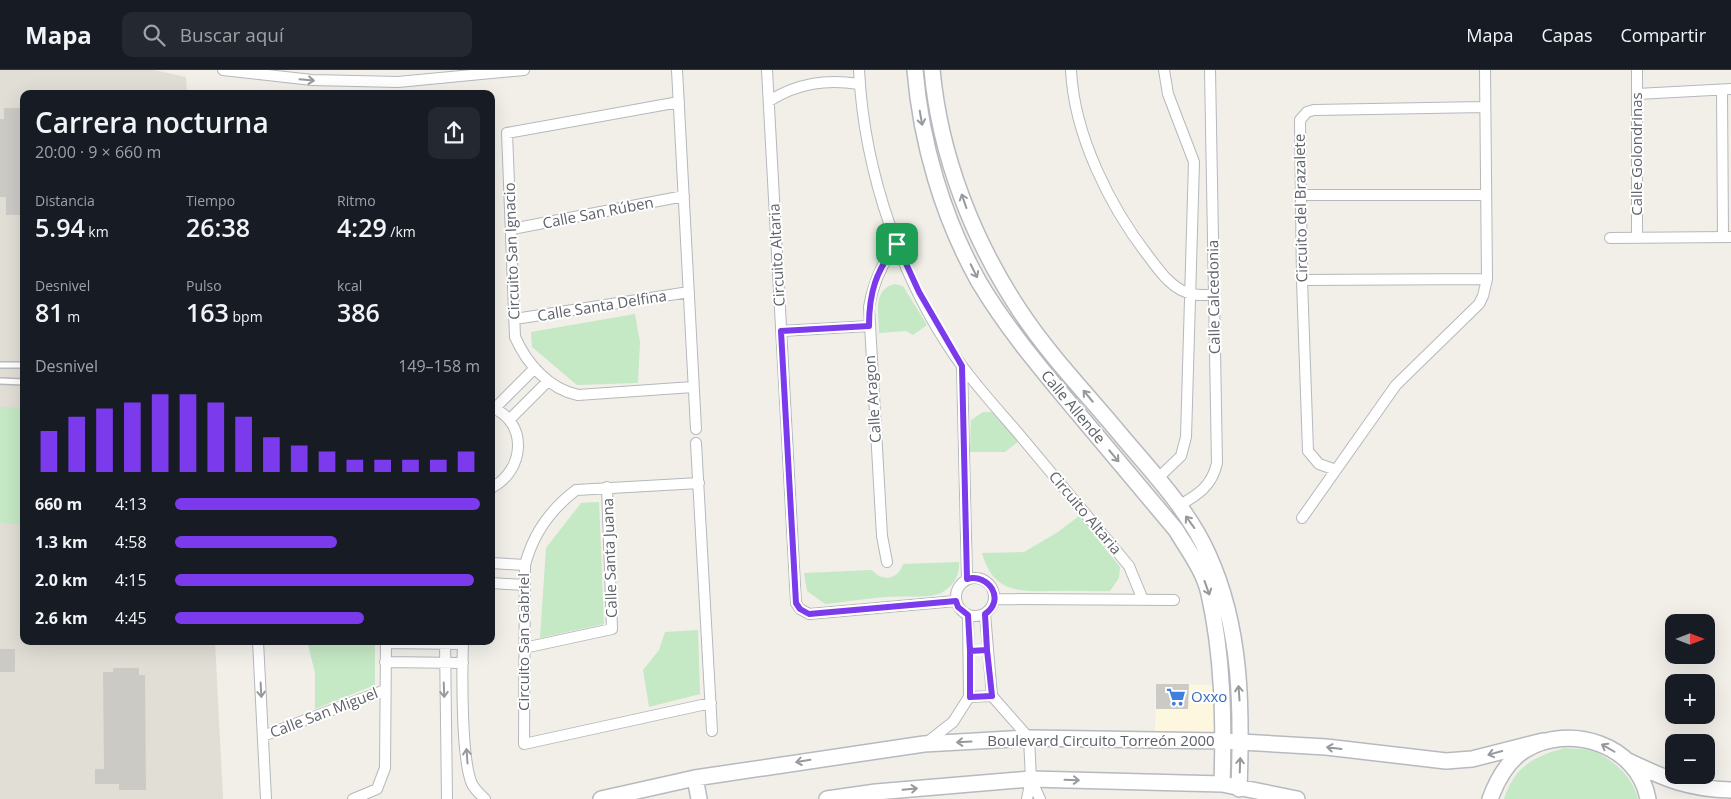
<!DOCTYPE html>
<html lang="es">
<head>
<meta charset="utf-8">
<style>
  body { margin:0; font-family:"Open Sans",sans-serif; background:#242831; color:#f1f3f6; height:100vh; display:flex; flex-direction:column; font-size:19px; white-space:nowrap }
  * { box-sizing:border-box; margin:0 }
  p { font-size:16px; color:#9ea1a6 }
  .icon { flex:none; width:28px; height:28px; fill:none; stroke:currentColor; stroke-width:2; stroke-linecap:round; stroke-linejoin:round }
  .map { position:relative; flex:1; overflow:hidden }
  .details { position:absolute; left:20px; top:20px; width:475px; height:555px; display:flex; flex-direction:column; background:#171b24; border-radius:10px; box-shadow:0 5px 20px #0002 }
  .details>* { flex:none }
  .needle { width:32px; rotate:90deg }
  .buttons { position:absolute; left:1665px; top:544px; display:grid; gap:10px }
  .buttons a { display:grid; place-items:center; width:50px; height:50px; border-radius:10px; background:#171b24; box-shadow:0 5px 20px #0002; font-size:25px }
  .pin { position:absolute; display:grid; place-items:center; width:42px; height:42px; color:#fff; margin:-21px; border-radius:10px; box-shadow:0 2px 8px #0006 }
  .round { display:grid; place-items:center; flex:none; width:52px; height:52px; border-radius:10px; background:#242831 }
  .head { display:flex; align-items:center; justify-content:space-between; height:85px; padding:0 15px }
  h1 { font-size:28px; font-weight:600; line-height:38px }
  .metrics { display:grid; grid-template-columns:repeat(3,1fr); gap:8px; height:85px; padding:5px 15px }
  .metrics div { display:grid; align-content:center }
  .metrics b { font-size:25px; font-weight:600 }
  .metrics small { font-size:14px; font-weight:400 }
  .metrics p { font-size:14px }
  .chart { height:140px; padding:10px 15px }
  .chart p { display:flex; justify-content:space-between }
  .chart svg { width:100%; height:90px; margin-top:5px; stroke:#7c3aed; stroke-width:6 }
  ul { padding:0 15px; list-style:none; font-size:16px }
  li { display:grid; grid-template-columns:80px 60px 1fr; align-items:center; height:38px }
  li i { height:12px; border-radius:6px; background:#7c3aed }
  header { display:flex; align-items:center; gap:30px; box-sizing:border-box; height:70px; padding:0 25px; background:#171b24; border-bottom:1px solid #363941 }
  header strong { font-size:24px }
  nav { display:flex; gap:28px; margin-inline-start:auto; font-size:18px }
  .search { width:350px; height:45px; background:#242831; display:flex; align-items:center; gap:12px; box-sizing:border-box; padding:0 18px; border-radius:10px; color:#9ea1a6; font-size:19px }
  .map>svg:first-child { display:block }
  .commercial { fill:#fef7e0 }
  .education { fill:#e1ded6 }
  .green { fill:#c5e8c5 }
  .building { fill:#cccac5 }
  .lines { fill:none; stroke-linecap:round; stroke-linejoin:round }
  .lane-casing { stroke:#b5b8bc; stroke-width:8 }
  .street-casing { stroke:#b5b8bc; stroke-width:12 }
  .secondary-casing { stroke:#b6babf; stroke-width:18 }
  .lane { stroke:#fff; stroke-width:5 }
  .street { stroke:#fff; stroke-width:10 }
  .secondary { stroke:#fff; stroke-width:15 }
  .oneway { stroke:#979a9d }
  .route-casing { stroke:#fff; stroke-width:10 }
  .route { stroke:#7c3aed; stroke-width:6 }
  .labels { text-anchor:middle; stroke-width:4; stroke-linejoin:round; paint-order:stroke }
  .street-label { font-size:15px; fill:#5f6368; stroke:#fff }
  .shop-label { font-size:15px; fill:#366cbe; stroke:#fff; text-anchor:start }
</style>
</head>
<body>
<header>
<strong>Mapa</strong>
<div class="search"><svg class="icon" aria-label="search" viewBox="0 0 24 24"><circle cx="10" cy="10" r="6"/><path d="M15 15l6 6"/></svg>Buscar aquí</div>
<nav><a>Mapa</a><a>Capas</a><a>Compartir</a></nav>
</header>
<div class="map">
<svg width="1731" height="729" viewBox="0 0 1731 729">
  <rect width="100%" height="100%" fill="#f1efe8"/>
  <path class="commercial" d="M1156,614L1213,615L1215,664L1155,663Z"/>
  <path class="education" d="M0,0H154L186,7L187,24H24V571H215L223,729H0Z"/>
  <path class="green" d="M895,214L903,216L927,255L913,265L906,261L879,263C879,244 872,219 895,214Z
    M635,244L640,272L638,313L577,315L532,277L531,262Z
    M0,337L24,338V454L0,453Z
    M983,342H995L1019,371L1005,382H970L971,350Z
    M599,432L604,554L540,568L546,478L581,433Z
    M1079,446L1120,497L1119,508L1110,521C1093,522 1076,520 1059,521C1023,521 994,526 982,483L1024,482L1058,462Z
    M959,492C960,506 953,517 941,523C929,529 901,525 887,527C866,528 846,532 825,534L807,521L804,503L872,500C882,512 898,510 903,494Z
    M698,560L700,624L649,637L643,600L659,580L665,562Z
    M307,571H375V615L315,639V603Z
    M1565,678C1572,679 1581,678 1589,680C1610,686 1633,706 1638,729H1504C1514,697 1534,686 1565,678Z"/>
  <path class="building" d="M4,38H24V145H6V127H0V49H4Z
    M0,579H15V602H0Z
    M113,598H139V605H145L146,720H119V714H95V699H104L103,602H113Z
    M1156,614H1189L1188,639H1156Z"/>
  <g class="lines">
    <g class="lane-casing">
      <path id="lane" d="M0,295H24
        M0,311L24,312"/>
    </g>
    <g class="street-casing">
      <path id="street" d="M223,0L312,10L398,12L524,0
        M677,0L696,359
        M767,0L796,533L800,539L809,544L956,531
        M859,0C864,102 902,214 962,296C979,319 999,341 1018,363C1055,407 1092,452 1129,496L1143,530
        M1071,0C1074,65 1110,137 1149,187C1158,199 1167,212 1181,220C1192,226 1202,225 1214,225
        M1637,0V168
        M1722,20L1723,167
        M1637,24L1731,19
        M769,31C798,13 826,9 859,14
        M679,32L507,63L515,267C527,294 549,319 578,325L693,317
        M1301,125H1486
        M512,159L684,126
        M1610,168L1731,167
        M1302,210L1487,209
        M515,249L689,222
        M781,261L869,256
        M962,296L967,509
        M491,337C529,352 525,401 491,418
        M495,338L535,298
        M509,350L548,311
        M696,373L712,661
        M1336,400L1319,394L1308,381L1302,210L1300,50L1307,42L1314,40L1485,37
        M1157,409L1181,386L1186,367L1194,92L1168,24L1164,0
        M699,413L576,420C551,439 533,464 525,495L524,674L711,633
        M1178,436C1198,425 1212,416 1217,393L1210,0
        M1302,448L1396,315L1479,234L1483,226L1487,209L1485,0
        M887,492L882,466L869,237C873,212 882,193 897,173
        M491,493L525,495
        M956 527a19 19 0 1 1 38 0a19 19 0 1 1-38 0Z
        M491,513L524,515
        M995,529L1174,530
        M985,544L992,626L1029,668L1031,709L1027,729
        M258,571L266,729
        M445,571L447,729
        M463,571C462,601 461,690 472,714C475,720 481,725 485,729
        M386,573L463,574
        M524,578L612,559L607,417
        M385,592L463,593
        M969,627L992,626
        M263,666L385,620
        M925,674L953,652L969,627L968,545
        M1031,709L1040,729
        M353,729L377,719L385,698L386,571"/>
    </g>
    <g class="secondary-casing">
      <path id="secondary" d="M915,0C921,73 943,148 979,212C1007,259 1042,300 1077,342C1110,381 1143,421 1176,460C1188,480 1204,501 1209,524C1223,586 1224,652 1222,714
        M932,0C940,86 973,170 1020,241C1049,285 1086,323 1120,364C1151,401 1188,439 1208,484C1242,558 1242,639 1239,719
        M1628,691C1666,709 1688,719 1731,720
        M695,708L699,729
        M601,729L695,708L924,674L1029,668L1223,671L1326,677L1446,691L1472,689L1543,671
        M827,729L876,722L1031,709L1222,714L1297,729
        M1490,729C1497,710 1507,691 1525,680C1569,653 1638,674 1648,729"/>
    </g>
    <use href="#lane" class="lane"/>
    <use href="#street" class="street"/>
    <use href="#secondary" class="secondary"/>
  </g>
  <defs><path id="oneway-shaft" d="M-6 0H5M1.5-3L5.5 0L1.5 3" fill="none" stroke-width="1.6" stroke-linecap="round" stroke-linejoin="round" transform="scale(1.25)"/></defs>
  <g class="oneway">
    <use href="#oneway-shaft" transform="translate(307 10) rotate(5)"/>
    <use href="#oneway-shaft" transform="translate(921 48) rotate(80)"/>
    <use href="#oneway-shaft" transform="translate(964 131) rotate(-109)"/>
    <use href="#oneway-shaft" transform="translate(974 201) rotate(64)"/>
    <use href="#oneway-shaft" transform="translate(1088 326) rotate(-130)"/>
    <use href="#oneway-shaft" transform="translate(1114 386) rotate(50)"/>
    <use href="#oneway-shaft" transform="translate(1190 452) rotate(-126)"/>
    <use href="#oneway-shaft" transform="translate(1207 518) rotate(70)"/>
    <use href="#oneway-shaft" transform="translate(261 620) rotate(87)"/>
    <use href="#oneway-shaft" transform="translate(444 620) rotate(88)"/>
    <use href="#oneway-shaft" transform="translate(1239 623) rotate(-94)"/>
    <use href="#oneway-shaft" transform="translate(964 672) rotate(177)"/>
    <use href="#oneway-shaft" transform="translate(1334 678) rotate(-173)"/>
    <use href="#oneway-shaft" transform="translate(1608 678) rotate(-150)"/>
    <use href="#oneway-shaft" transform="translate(1495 683) rotate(165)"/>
    <use href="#oneway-shaft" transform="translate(467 686) rotate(-94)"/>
    <use href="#oneway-shaft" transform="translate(803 691) rotate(171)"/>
    <use href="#oneway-shaft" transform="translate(1240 695) rotate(-88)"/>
    <use href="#oneway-shaft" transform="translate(1072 710) rotate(2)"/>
    <use href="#oneway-shaft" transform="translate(910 719) rotate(-5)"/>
  </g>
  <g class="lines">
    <g class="route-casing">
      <path id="route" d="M897,174C876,201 869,222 869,256L781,261L796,533L800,539L809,544L956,531L958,537L968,545L970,581L987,580L992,626L970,627V581L987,580L985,544C1006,530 989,503 967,509L962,296L919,222L897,174"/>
    </g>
    <use href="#route" class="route"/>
  </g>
  <defs>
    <g id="supermarket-bare" transform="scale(1.5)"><path d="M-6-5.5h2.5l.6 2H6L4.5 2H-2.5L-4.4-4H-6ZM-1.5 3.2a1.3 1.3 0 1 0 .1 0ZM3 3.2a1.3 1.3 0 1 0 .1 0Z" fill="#3f7fe0" stroke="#fff" stroke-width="2.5" paint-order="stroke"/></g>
  </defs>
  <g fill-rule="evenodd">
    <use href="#supermarket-bare" x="1176" y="627"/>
  </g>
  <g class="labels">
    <g class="street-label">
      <text transform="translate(1637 84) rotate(-90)" y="5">Calle Golondrinas</text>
      <text transform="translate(1301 138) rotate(-91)" y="5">Circuito del Brazalete</text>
      <text transform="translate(598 143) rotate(-11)" y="5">Calle San Rúben</text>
      <text transform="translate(512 181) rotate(-92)" y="5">Circuito San Ignacio</text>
      <text transform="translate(777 185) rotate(-93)" y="5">Circuito Altaria</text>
      <text transform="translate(1214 227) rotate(-91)" y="5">Calle Calcedonia</text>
      <text transform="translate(602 236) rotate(-9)" y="5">Calle Santa Delfina</text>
      <text transform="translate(873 329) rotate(-94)" y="5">Calle Aragon</text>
      <text transform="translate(1073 337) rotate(50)" y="5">Calle Allende</text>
      <text transform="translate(1085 443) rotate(50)" y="5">Circuito Altaria</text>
      <text transform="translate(610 488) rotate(-92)" y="5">Calle Santa Juana</text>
      <text transform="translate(524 572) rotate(-90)" y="5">Circuito San Gabriel</text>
      <text transform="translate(324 643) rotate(-21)" y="5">Calle San Miguel</text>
      <text x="1101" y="676">Boulevard Circuito Torreón 2000</text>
    </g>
    <g class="shop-label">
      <text x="1191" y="632">Oxxo</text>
    </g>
  </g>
</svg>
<div class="buttons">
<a><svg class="needle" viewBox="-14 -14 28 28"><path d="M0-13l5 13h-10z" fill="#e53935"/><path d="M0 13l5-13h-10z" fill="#9ea1a6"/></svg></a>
<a>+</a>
<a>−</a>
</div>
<div class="pin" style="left:897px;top:174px;background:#1e9e55"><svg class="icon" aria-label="arrive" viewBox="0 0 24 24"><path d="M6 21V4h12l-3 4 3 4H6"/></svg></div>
<section class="details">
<div class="head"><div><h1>Carrera nocturna</h1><p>20:00 · 9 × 660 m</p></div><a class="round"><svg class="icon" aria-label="share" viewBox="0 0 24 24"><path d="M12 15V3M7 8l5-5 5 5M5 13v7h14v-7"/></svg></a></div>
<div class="metrics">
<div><p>Distancia</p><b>5.94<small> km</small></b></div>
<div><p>Tiempo</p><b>26:38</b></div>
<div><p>Ritmo</p><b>4:29<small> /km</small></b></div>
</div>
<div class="metrics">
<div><p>Desnivel</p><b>81<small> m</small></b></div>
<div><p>Pulso</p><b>163<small> bpm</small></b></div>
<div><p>kcal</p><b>386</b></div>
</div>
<div class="chart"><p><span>Desnivel</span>149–158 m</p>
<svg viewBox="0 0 160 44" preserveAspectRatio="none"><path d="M5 44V24M15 44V17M25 44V13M35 44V10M45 44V6M55 44V6M65 44V10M75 44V17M85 44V27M95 44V31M105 44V34M115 44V38M125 44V38M135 44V38M145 44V38M155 44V34"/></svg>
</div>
<ul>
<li><b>660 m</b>4:13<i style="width:100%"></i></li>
<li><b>1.3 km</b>4:58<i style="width:53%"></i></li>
<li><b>2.0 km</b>4:15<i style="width:98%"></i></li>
<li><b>2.6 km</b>4:45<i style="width:62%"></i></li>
</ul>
</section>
</div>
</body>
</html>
